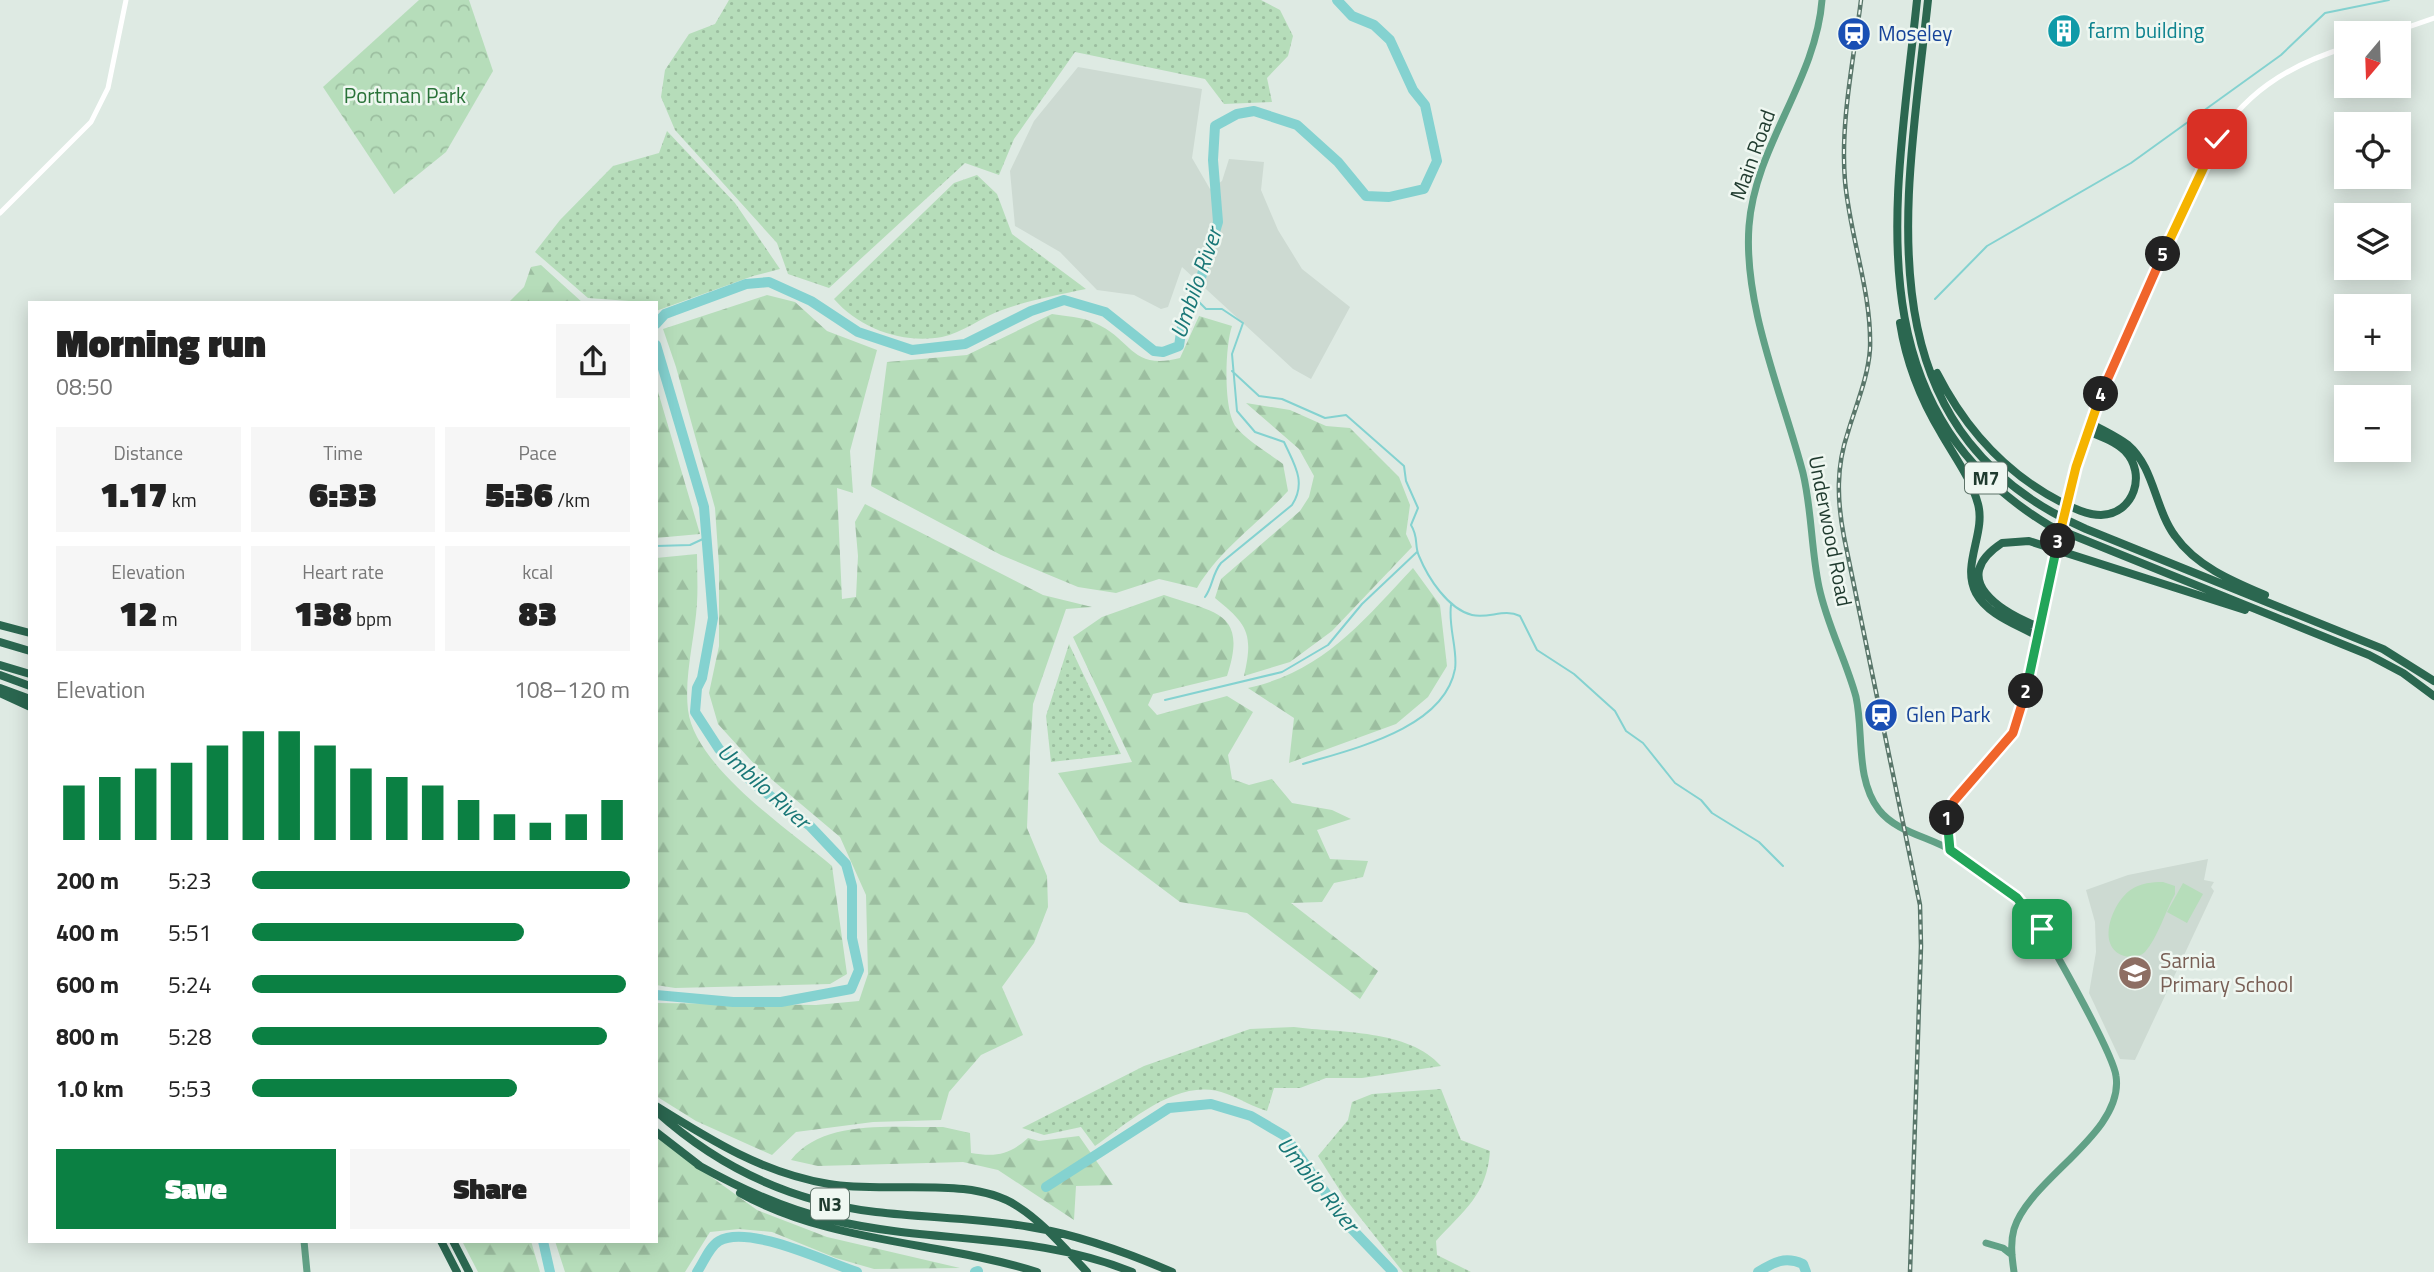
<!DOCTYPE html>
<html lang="en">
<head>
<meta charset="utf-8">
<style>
  body { margin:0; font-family:"Titillium Web",sans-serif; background:#f6f6f6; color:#222; height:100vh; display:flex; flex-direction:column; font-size:26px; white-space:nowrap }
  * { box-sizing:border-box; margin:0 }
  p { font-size:23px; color:#767676 }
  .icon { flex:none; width:38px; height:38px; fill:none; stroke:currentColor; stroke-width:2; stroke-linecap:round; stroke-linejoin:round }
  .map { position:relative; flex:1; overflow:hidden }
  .panel { position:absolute; left:28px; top:301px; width:630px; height:942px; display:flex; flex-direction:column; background:#fff; border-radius:0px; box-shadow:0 4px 18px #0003 }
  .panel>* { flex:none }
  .needle { width:46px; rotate:199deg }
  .fabs { position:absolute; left:2334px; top:21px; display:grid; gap:14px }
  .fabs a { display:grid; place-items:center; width:77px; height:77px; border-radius:0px; background:#fff; box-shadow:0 4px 18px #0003; font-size:35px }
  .pin { position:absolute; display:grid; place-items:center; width:60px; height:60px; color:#fff; margin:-30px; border-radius:14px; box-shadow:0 4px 10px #0006 }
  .km { position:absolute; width:35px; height:35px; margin:-18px; border-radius:50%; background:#222; color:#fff; font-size:19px; line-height:35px; text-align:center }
  .round { display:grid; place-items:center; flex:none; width:74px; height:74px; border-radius:0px; background:#f6f6f6 }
  .summary { display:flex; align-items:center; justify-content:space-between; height:119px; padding:0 28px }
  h1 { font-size:38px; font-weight:800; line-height:52px }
  .figures { display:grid; grid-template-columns:repeat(3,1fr); gap:10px; height:119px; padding:7px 28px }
  .figures div { display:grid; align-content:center; border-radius:0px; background:#f6f6f6; text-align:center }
  .figures b { font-size:35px; font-weight:800 }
  .figures small { font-size:19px; font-weight:400 }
  .figures p { font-size:19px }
  .chart { height:196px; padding:14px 28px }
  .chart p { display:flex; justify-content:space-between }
  .chart svg { width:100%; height:126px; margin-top:7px; stroke:#0b8043; stroke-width:6 }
  .action { display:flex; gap:14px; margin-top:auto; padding:14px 28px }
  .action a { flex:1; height:80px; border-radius:0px; background:#0b8043; color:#fff; font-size:28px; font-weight:800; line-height:80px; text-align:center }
  .action a+a { background:#f6f6f6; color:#222 }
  ul { padding:0 28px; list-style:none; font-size:23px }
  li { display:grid; grid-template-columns:112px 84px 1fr; align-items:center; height:52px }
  li i { height:18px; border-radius:9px; background:#0b8043 }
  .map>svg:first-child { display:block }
  .built { fill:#cddad2 }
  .grass { fill:url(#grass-dots) }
  .forest { fill:url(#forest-firs) }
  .park { fill:url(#park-crowns) }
  .garden { fill:#b6ddba }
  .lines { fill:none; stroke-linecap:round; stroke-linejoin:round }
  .stream { stroke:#84d2d0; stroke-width:2 }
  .river { stroke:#84d2d0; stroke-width:10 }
  .minor { stroke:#fff; stroke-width:5 }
  .major { stroke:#61a186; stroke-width:7 }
  .highway { stroke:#2b6750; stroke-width:8 }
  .rail-casing { stroke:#59766a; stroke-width:4.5 }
  .rail { stroke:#eff7f1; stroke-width:2; stroke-dasharray:5; stroke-linecap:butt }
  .split-1-casing { stroke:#fff; stroke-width:14 }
  .split-2-casing { stroke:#fff; stroke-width:14 }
  .split-3-casing { stroke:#fff; stroke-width:14 }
  .split-4-casing { stroke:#fff; stroke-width:14 }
  .split-5-casing { stroke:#fff; stroke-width:14 }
  .split-6-casing { stroke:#fff; stroke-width:14 }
  .split-1 { stroke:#22a559; stroke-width:9 }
  .split-2 { stroke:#f0652b; stroke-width:9 }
  .split-3 { stroke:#22a559; stroke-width:9 }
  .split-4 { stroke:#f5b400; stroke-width:9 }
  .split-5 { stroke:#f0652b; stroke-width:9 }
  .split-6 { stroke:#f5b400; stroke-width:9 }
  .labels { text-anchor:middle; stroke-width:5; stroke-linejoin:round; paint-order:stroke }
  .shield { fill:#eff7f1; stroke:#5d7368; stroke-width:2 }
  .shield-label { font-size:19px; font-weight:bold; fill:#1f3a2e }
  .culture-label { font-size:21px; fill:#0d838f; stroke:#eff7f1; text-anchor:start }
  .transit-label { font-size:21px; fill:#164399; stroke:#eff7f1; text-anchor:start }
  .park-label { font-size:21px; fill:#297238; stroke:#eff7f1 }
  .street-label { font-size:21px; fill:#1f3a2e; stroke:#eff7f1 }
  .education-label { font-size:21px; fill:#785e54; stroke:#eff7f1; text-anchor:start }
  .water-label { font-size:23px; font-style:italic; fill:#197777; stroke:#eff7f1 }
</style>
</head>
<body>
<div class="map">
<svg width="2434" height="1272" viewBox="0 0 2434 1272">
  <defs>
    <pattern id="grass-dots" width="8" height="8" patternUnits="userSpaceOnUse" patternTransform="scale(1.75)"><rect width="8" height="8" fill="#b6ddba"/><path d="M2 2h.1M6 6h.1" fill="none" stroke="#9cbea0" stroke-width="1.8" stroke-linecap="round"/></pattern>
    <pattern id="forest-firs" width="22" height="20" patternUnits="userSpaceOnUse" patternTransform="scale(1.75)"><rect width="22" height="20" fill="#b6ddba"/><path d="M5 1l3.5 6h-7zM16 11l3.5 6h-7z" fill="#9cbea0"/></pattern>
    <pattern id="park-crowns" width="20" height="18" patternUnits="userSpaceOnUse" patternTransform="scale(1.75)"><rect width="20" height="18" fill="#b6ddba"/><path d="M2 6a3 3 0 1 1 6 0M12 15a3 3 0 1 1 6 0" fill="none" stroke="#9cbea0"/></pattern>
  </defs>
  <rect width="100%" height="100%" fill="#deeae3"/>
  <path class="built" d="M1078,67L1202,89L1192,158L1210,189L1222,181L1229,159L1264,162L1261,190L1278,230L1302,269L1350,307L1311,379L1293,369L1182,267L1168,307L1161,309L1134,295L1097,290L1060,252L1015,226L1010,171L1034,121Z
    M2208,859L2204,880L2214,882L2211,887L2214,891L2135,1060L2120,1059L2089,993L2096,952L2095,922L2086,890L2128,875Z"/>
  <path class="grass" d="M729,0H1261L1280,10L1293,36L1288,56L1267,78L1272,102L1224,104L1205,79L1075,52L1014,139L999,175L965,163L829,288L788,274L777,243L675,130L661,97L665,70L689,34L715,24Z
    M667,131L735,203L780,269L753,276L656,311V303L588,298L535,252L560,220L613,166L659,153Z
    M977,175L997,194L1012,234L1086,289C1057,295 1030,300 1002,310C982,317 962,333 942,337C903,344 860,329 834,299L954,183Z
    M1069,644L1121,754L1051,762L1046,716Z
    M1294,1027C1339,1033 1409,1029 1441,1066L1362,1078H1326L1300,1088H1274L1267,1111C1253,1107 1241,1099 1227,1094C1180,1075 1131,1121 1095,1146L1081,1127L1044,1135L1022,1128L1144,1066L1250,1029Z
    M1441,1089L1461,1140L1490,1151C1487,1195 1464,1210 1436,1241L1437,1255L1471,1272H1403L1344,1197L1318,1156L1348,1120L1352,1102L1372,1094Z"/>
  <path class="forest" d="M541,265L583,303H584H508L524,287L531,267Z
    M767,295L795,302L827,331L877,350L850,451L853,493L837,488L842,599L856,597L858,556L855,522L865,504L1043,595L1092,607L1066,609L1033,704L1030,753L1027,828L1047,876L1048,907L1034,943L1002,987L1023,1035L981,1055L949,1092L941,1120L873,1122L796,1132L772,1155L696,1121L656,1096V1003L816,1005L859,1001L868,974L866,895L840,837L757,767L718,724L709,693L719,646V566L715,508L676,367L663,329Z
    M1052,314C1065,316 1082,317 1095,323C1132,339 1131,371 1180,358L1199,316L1232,326C1225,346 1223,410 1236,427C1247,441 1269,453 1283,464L1288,491C1258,524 1220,549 1197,588L1159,579L1116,593L1078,587L1001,555L871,486L887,362L967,355Z
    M656,385L700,534L656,538Z
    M1246,403L1290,410L1326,426L1350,428L1399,477L1410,505L1406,534L1412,547L1332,631L1290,662L1244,676C1254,633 1247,624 1215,598L1221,579L1300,511L1309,497L1314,476L1299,449Z
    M697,554C697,570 698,587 697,603C695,638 684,675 688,710C695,767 789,830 832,866L847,974L830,984L675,988L656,985V558Z
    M1413,568L1440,605L1447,666L1428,697L1396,724L1289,763L1294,718L1248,688C1324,671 1362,622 1413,568Z
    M1164,595C1216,613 1248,612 1227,676L1153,694L1148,705L1157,715L1227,696L1253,712L1228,755L1232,779L1249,785L1272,779L1292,803L1332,810L1351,819L1317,830L1330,859L1368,861L1363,877L1334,883L1322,902L1291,903L1378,971L1360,999L1247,913L1180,902L1100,842L1058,773L1132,762L1073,637L1102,617Z
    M943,1127L970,1133L971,1153C996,1157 1009,1155 1028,1138L1039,1141L1079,1136L1113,1185L1076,1186L1074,1220L998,1170L963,1162L818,1166L791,1160C823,1118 895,1128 943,1127Z
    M656,1137L757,1210L827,1237L960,1268L874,1269L836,1258L772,1232L739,1229L710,1232L685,1272H565L555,1241H656Z
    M462,1241H531L540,1272H478Z"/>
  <path class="park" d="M419,0H469L493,71L446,152L394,194L323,87Z"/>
  <path class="garden" d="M2163,882L2175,886V894C2165,912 2158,937 2145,952C2141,956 2135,957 2130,957C2093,953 2111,902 2132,889C2141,883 2152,882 2163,882Z
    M2183,883L2203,894L2187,923L2167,912Z"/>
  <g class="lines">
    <path class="stream" d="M1195,298L1206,309H1222L1243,323L1232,354L1237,411L1255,432L1284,442C1294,464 1307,482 1292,505L1221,563C1212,574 1213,586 1205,597
      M1935,299L1987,246L2131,163L2281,55L2325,13L2389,0
      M1232,371L1259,396L1282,399L1325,418L1346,415L1404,466L1406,481L1418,508L1411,525C1419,538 1414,545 1419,556C1428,578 1448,609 1472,615C1489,619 1504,608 1520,616L1537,650L1574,674L1615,711L1626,731L1643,743L1675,783L1701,800L1712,813L1759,842L1783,866
      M656,546L690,545L705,538
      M1165,700L1282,672L1328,645L1362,604L1417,552
      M1303,764C1352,749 1444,729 1455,669C1458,650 1448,627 1451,605"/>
    <path class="river" d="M656,324L665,314L746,284L769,282L811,301L858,332L912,350L965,344L1031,311L1064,300L1105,312L1154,351L1163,352L1179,346L1183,319L1196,294L1218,222L1213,160L1215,126L1237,114L1254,111L1297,125L1338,162L1366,196L1389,197L1424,189L1437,161L1425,105L1413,90L1390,40L1374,25L1352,16L1337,0
      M656,345L704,507L713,618L702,678L697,688L695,712L719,749L753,783L810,826L846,864L852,886V938L859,970L851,989L781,1002H733L656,995
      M1046,1187L1169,1108L1211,1104L1251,1116L1285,1136L1350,1227L1393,1272
      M543,1241L550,1272
      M697,1272C704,1262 709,1247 719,1241C748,1224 826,1262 857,1272
      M975,1272L978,1271
      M1758,1272C1774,1262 1785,1256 1803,1264L1806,1272"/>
    <path class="minor" d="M2391,33L2434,18
      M0,213L91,122L108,88L126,0
      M1950,850L1947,815L1951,807L2008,740L2018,721L2068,495L2090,423L2210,150C2242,94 2286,66 2347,47"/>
    <path class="major" d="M1822,0C1816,80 1755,146 1749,226C1743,306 1783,396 1803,473C1812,511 1811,549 1819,587C1827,625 1846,660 1856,697C1864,733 1855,779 1879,810C1897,833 1931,837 1954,852C1979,869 2008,886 2028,910C2044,929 2113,1053 2116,1076C2125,1133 2029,1179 2014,1229C2010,1243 2012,1258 2014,1272
      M304,1241L307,1272
      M1986,1243L2003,1248L2012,1255"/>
    <path class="highway" d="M1917,0C1897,195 1849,405 2050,526L2369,655L2403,673L2434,696
      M1928,0C1907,200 1856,428 2086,529L2383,649L2434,681
      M1900,323C1906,361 1921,400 1941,433C1954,456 1971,478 1978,504C1986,533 1961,565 1976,593C1988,615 2016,624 2037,636
      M1937,373C1965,428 2005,473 2061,502C2073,508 2087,515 2101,515C2134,514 2147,474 2125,451C2115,441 2100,436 2087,431
      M2090,423C2102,430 2116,436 2128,445C2154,467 2155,509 2175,536C2196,566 2232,581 2265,595
      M0,625L30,633
      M2039,627C2003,613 1946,580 2002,543L2029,541L2245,610
      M0,642L30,651
      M0,665L30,674
      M0,675L30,686
      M0,688L30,699
      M0,693L30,707
      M656,1106C712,1141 763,1173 829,1184C887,1194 970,1175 1017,1206C1044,1223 1065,1249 1087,1272
      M656,1111C718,1167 793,1202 876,1212C927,1218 979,1218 1030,1227C1080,1235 1126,1252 1172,1272
      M656,1132L700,1166
      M698,1165C741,1189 784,1209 832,1220C932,1244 1035,1232 1132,1272
      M740,1193C832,1244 939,1241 1037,1272
      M441,1241L457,1272
      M453,1241L469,1272"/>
    <g class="rail-casing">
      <path id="rail" d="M1861,0C1854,58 1840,122 1845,181C1850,237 1872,293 1870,349C1868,378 1856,405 1848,432C1836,467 1837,500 1844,537L1920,905L1921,946L1910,1272"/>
    </g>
    <use href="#rail" class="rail"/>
  </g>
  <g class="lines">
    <g class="split-1-casing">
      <path id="split-1" d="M1947,818L1950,850L2017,898L2042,929"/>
    </g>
    <g class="split-2-casing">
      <path id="split-2" d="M1947,818L1954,801L2013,733L2026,691"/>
    </g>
    <g class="split-3-casing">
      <path id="split-3" d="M2026,691L2058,541"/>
    </g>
    <g class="split-4-casing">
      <path id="split-4" d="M2058,541L2076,467L2101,394"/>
    </g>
    <g class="split-5-casing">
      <path id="split-5" d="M2101,394L2163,254"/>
    </g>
    <g class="split-6-casing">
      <path id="split-6" d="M2163,254L2217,139"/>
    </g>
    <use href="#split-1" class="split-1"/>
    <use href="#split-2" class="split-2"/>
    <use href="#split-3" class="split-3"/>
    <use href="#split-4" class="split-4"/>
    <use href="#split-5" class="split-5"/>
    <use href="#split-6" class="split-6"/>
  </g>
  <defs>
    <g id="building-disc" transform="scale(1.75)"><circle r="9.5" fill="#0f9aa8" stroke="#eff7f1"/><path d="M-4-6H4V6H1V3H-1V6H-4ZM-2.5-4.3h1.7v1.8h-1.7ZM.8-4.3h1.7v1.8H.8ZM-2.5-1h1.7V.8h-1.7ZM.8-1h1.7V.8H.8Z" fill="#fff"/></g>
    <g id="station-disc" transform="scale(1.75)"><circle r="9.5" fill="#1a4fb4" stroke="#eff7f1"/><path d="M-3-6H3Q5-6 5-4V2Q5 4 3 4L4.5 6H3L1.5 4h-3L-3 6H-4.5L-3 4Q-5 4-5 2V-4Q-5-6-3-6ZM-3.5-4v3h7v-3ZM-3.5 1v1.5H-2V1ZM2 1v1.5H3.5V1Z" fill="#fff"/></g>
    <g id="school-disc" transform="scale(1.75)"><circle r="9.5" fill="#8d6e63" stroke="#eff7f1"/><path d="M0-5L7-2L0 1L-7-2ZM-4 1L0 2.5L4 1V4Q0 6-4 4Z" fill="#fff"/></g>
  </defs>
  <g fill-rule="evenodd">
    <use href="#building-disc" x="2064" y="31"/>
    <use href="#station-disc" x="1854" y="34"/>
    <use href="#station-disc" x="1881" y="715"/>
    <use href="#school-disc" x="2135" y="973"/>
  </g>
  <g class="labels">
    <g class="shield">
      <rect x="1965" y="462.5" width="42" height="31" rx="5"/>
      <rect x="811" y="1188.5" width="38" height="31" rx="5"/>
    </g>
    <g class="shield-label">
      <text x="1986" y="485">M7</text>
      <text x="830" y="1211">N3</text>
    </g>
    <g class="culture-label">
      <text x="2088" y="38">farm building</text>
    </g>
    <g class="transit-label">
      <text x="1878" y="41">Moseley</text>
      <text x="1906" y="722">Glen Park</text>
    </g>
    <g class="park-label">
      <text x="405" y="103">Portman Park</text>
    </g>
    <g class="street-label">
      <text transform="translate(1753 155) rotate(-70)" y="7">Main Road</text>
      <text transform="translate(1830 531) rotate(79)" y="7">Underwood Road</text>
    </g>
    <g class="education-label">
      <text x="2160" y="968">Sarnia<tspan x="2160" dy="24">Primary School</tspan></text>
    </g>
    <g class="water-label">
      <text transform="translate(1196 283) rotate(-71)" y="8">Umbilo River</text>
      <text transform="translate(764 786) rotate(42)" y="8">Umbilo River</text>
      <text transform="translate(1318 1184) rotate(51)" y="8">Umbilo River</text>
    </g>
  </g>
</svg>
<div class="fabs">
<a><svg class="needle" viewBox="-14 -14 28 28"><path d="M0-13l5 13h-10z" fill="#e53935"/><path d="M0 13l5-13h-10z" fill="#767676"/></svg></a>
<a><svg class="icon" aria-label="locate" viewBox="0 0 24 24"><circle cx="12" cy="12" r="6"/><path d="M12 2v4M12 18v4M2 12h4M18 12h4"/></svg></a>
<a><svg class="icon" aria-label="layers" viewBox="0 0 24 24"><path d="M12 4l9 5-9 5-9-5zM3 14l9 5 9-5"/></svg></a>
<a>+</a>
<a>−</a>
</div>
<div class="pin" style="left:2042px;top:929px;background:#1e9e55"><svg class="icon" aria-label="arrive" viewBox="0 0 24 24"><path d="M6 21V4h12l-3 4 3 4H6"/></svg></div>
<div class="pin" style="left:2217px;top:139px;background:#d93025"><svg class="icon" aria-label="check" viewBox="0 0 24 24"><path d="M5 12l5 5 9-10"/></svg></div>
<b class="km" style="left:1947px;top:818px">1</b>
<b class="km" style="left:2026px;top:691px">2</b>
<b class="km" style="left:2058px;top:541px">3</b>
<b class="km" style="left:2101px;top:394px">4</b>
<b class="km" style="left:2163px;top:254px">5</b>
<section class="panel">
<div class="summary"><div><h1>Morning run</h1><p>08:50</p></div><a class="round"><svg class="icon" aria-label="share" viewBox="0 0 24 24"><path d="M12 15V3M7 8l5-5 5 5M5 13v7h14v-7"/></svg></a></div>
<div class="figures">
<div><p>Distance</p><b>1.17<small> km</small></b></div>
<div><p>Time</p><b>6:33</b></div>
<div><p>Pace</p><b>5:36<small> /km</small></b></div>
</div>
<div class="figures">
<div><p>Elevation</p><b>12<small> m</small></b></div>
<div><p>Heart rate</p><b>138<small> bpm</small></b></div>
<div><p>kcal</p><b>83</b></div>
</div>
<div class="chart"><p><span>Elevation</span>108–120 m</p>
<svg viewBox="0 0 160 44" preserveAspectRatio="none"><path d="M5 44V25M15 44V22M25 44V19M35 44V17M45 44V11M55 44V6M65 44V6M75 44V11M85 44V19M95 44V22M105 44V25M115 44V30M125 44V35M135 44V38M145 44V35M155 44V30"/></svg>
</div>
<ul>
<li><b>200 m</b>5:23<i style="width:100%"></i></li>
<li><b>400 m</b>5:51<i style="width:72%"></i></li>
<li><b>600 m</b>5:24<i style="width:99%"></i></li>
<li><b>800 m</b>5:28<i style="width:94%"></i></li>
<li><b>1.0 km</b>5:53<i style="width:70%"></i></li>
</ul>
<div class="action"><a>Save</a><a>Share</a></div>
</section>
</div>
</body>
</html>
